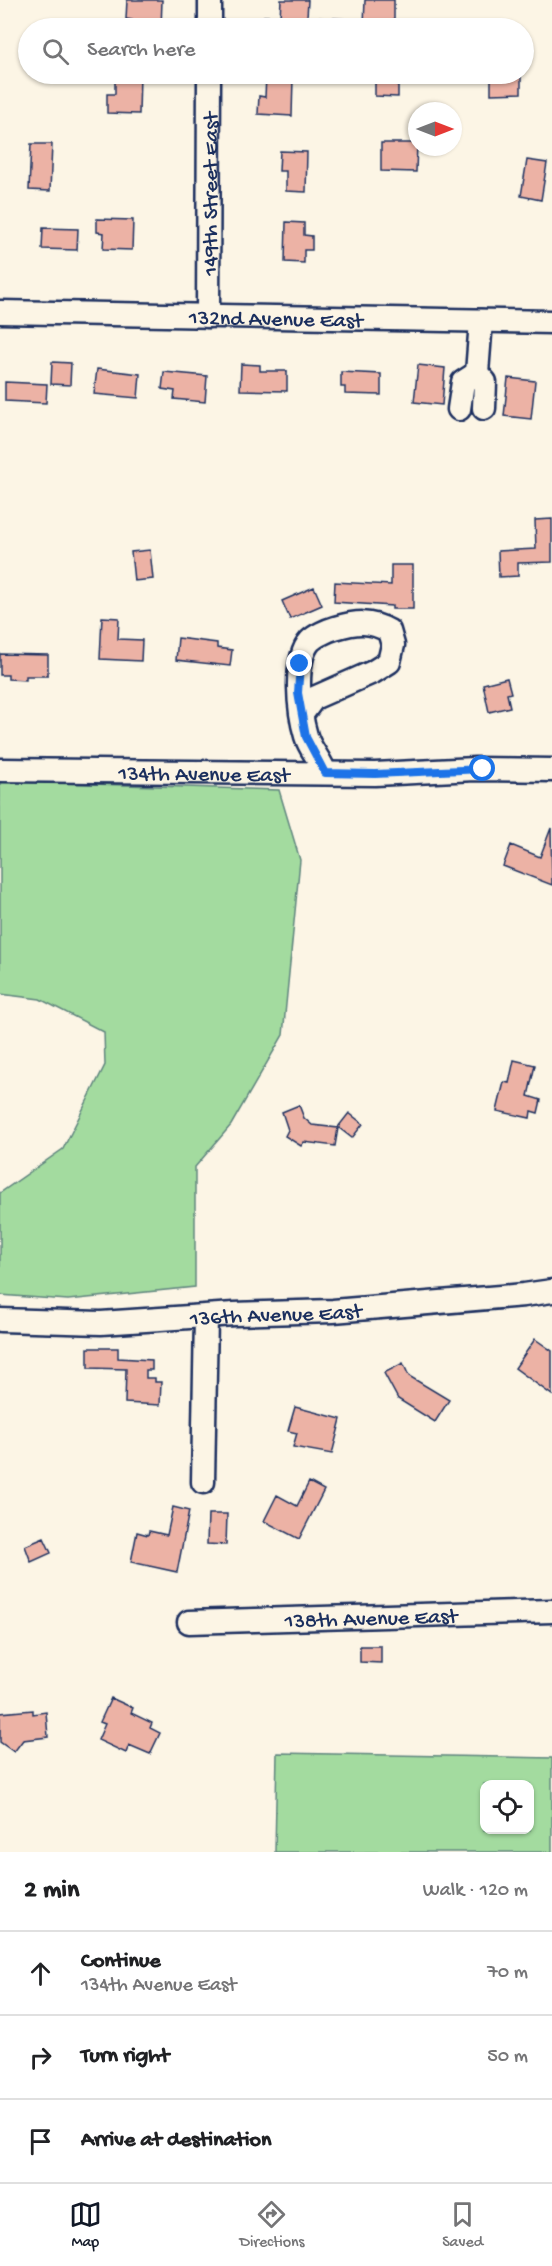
<!DOCTYPE html>
<html lang="en">
<head>
<meta charset="utf-8">
<style>
  :root { --surface:#fff; --page:#f6f6f6; --text:#202124; --muted:#757577; --line:#e0e0e0; --accent:#111827 }
  body { margin:0; font-family:"Gochi Hand",sans-serif; background:var(--page); color:var(--text) }
  .controls { position:absolute; right:18px; bottom:18px; display:grid; overflow:hidden; border-radius:12px; box-shadow:0 2px 4px #0004 }
  .controls button { width:54px; height:54px; display:grid; place-items:center; padding:0; border:0; border-bottom:2px solid var(--line); background:var(--surface); color:var(--text); font:30px sans-serif }
  .compass { position:absolute; left:408px; top:102px; width:54px; height:54px; border-radius:50%; background:var(--surface); box-shadow:0 2px 4px #0004; rotate:90deg }
  .stop { position:absolute; width:18px; height:18px; margin:-14px; border:4px solid #1a73e8; border-radius:50%; background:#fff }
  .stop.end { background:#1a73e8; border-color:#fff; box-shadow:0 2px 6px #0008 }
  .list { margin:0; padding:0; list-style:none }
  h2 { display:flex; justify-content:space-between; align-items:center; height:78px; margin:0; padding:0 24px; font-size:26px }
  h2 small { font-size:20px; font-weight:400; color:var(--muted) }
  .list li { display:grid; grid-template-columns:39px 1fr auto; gap:18px; align-items:center; box-sizing:border-box; height:84px; padding:0 24px; border-top:2px solid var(--line) }
  .list b { display:block; font-size:22px; white-space:nowrap }
  .list p { margin:0; font-size:20px; white-space:nowrap; color:var(--muted) }
  .list em { font-size:20px; font-style:normal; color:var(--muted) }
  .icon { flex:none; width:33px; height:33px; fill:none; stroke:currentColor; stroke-width:2; stroke-linecap:round; stroke-linejoin:round }
  .map { position:relative; flex:none; width:552px; height:1852px; overflow:hidden }
  .search { position:absolute; background:var(--surface); box-shadow:0 2px 4px #0004; left:18px; right:18px; top:18px; height:66px; display:flex; align-items:center; gap:15px; box-sizing:border-box; padding:0 21px; border-radius:33px; color:var(--muted); font-size:22px }
  .sheet { height:330px; background:var(--surface) }
  nav { display:flex; justify-content:space-around; align-items:center; box-sizing:border-box; height:84px; border-top:2px solid var(--line); background:var(--surface); font-size:16px; color:var(--muted) }
  nav a { display:grid; justify-items:center; gap:3px }
  nav .on { color:var(--accent) }
  .map>svg:first-child { display:block }
</style>
</head>
<body>
<div class="map">
<svg width="552" height="1852" viewBox="0 0 552 1852">
  <rect width="100%" height="100%" fill="#fcf5e5"/>
  <filter id="ink" filterUnits="userSpaceOnUse"><feTurbulence type="fractalNoise" baseFrequency=".0167" numOctaves="2"/><feDisplacementMap in="SourceGraphic" scale="12" xChannelSelector="R" yChannelSelector="G"/><feConvolveMatrix kernelMatrix="1 2 1 2 8 2 1 2 1" color-interpolation-filters="sRGB"/></filter>
  <g filter="url(#ink)">
    <path fill="#a3db9f" stroke="#5f857e" stroke-width="1.5" fill-rule="evenodd" d="M0,781L279,790L300,860L283,1035L231,1125L195,1167V1287L68,1300L0,1295V1193L63,1149L105,1065L104,1032L40,999L0,994Z
      M277,1753L552,1758V1852H275ZM484,1784H530V1830H484Z"/>
    <path fill="#ecb2a5" stroke="#1b2f5e" stroke-width="1.5" d="M127,0H162L161,28H132V20L126,19Z
      M281,0H308L307,17L350,19V28H263L264,16L280,17Z
      M365,0H394V26L364,25Z
      M115,74H140L139,114L107,113V94H115Z
      M375,74H398V97L375,96Z
      M491,74H521V93L491,94Z
      M266,76L293,77L292,116L258,114L259,96L265,97Z
      M381,143H417L416,172L381,171Z
      M31,144H52L50,191L29,190Z
      M280,151L307,152L306,192L286,191V171H279Z
      M527,160L547,163L541,200L521,196Z
      M97,219L133,220L132,250L103,249L104,233L97,232Z
      M286,222L304,223V235L312,236V250H304V263L285,262Z
      M43,228L78,229L77,250L42,249Z
      M52,362L71,363L70,385L51,384Z
      M241,364L260,365V371H287V391L240,390Z
      M418,365L445,368L442,405L414,402Z
      M97,369L140,374L138,398L94,394Z
      M164,372L207,376L205,402L174,399L175,391L162,389Z
      M341,372L381,374V395L345,394V387H341Z
      M508,378L535,381L531,419L504,416Z
      M5,382L47,384L46,403L5,401Z
      M552,519V562L518,563V576L499,577L498,551L536,549L535,520Z
      M150,550L153,579L134,581L131,552Z
      M391,565H413V609H392V606L334,602L335,582L391,585Z
      M314,587L322,605L290,619L282,601Z
      M102,617L119,618L118,639L142,640L141,661L100,659Z
      M178,638L217,643V648L232,650L230,666L176,660Z
      M0,654L48,655V676H26V680L8,679V675H0Z
      M507,678L511,693L507,694L510,707L489,712L483,684Z
      M551,828L552,885L503,866L511,845L540,857Z
      M514,1060L535,1065L528,1096L541,1100L538,1113L531,1111L530,1118L497,1111L504,1082L509,1083Z
      M299,1105L304,1118L312,1125L338,1128L335,1146L304,1142L301,1146L285,1136L288,1130L282,1112Z
      M349,1113L363,1124L352,1138L338,1127Z
      M535,1339L552,1351V1395L515,1368Z
      M88,1348H118V1358L152,1360V1370H146V1378H155V1382H161L160,1405L125,1403L126,1369L88,1368Z
      M403,1363L409,1376L449,1400L435,1422L398,1399L384,1373Z
      M295,1407L341,1419L332,1454L293,1447L297,1433L288,1431Z
      M309,1482L324,1490L299,1539L264,1521L277,1495L297,1506Z
      M173,1507L189,1511L177,1572L131,1562L137,1532L148,1535L149,1531L167,1535Z
      M208,1514H227L226,1545L207,1544Z
      M44,1538L51,1553L31,1562L25,1546Z
      M360,1646H381V1663L360,1662Z
      M111,1698L133,1708L131,1713L152,1723L150,1728L160,1733L150,1754L129,1745L126,1753L98,1740L105,1724L100,1722Z
      M33,1710V1714L46,1712L48,1737L23,1740L14,1752L0,1742V1713Z"/>
    <g fill="none" stroke-linecap="round" stroke-linejoin="round">
      <g stroke="#1b2f5e" stroke-width="27">
        <g id="minor">
          <path d="M210,28V0"/>
          <path id="s1" d="M0,312L552,322"/>
          <path id="s2" d="M208,316L209,74"/>
          <path d="M481,321L477,373L485,382L484,408"/>
          <path d="M459,409L463,382L477,373"/>
          <path d="M302,714L314,698L373,672L389,662L393,645L389,631C370,620 356,622 335,628C328,630 315,636 310,641C293,660 299,713 306,736C310,750 321,760 325,773"/>
          <path id="s3" d="M0,770L375,774L475,769L552,770"/>
          <path id="s4" d="M0,1320L101,1323L234,1314L333,1311L524,1295L552,1291"/>
          <path d="M203,1482L206,1317"/>
          <path id="s5" d="M189,1622L552,1611"/>
        </g>
      </g>
      <use href="#minor" stroke="#fcf5e5" stroke-width="22"/>
    </g>
  </g>
  <g fill="none" stroke-linecap="round" stroke-linejoin="round" filter="url(#ink)">
    <path stroke="#1a73e8" stroke-width="8" d="M300,664L298,693L306,737L325,773L375,774L483,769"/>
  </g>
  <g text-anchor="middle" stroke-width="4.5" stroke-linejoin="round" paint-order="stroke">
    <g font-size="22" fill="#1b2f5e" stroke="#fcf5e5">
      <text dy="8" stroke="none"><textPath href="#s2" startOffset="122">149th Street East</textPath></text>
      <text dy="8" stroke="none"><textPath href="#s1" startOffset="276">132nd Avenue East</textPath></text>
      <text dy="8" stroke="none"><textPath href="#s3" startOffset="204">134th Avenue East</textPath></text>
      <text dy="8" stroke="none"><textPath href="#s4" startOffset="276">136th Avenue East</textPath></text>
      <text dy="8" stroke="none"><textPath href="#s5" startOffset="182">138th Avenue East</textPath></text>
    </g>
  </g>
</svg>
<div class="controls">
<button><svg class="icon" aria-label="locate" viewBox="0 0 24 24"><circle cx="12" cy="12" r="6"/><path d="M12 2v4M12 18v4M2 12h4M18 12h4"/></svg></button>
</div>
<svg class="compass" viewBox="-18 -18 36 36"><path d="M0-13l5 13h-10z" fill="#e53935"/><path d="M0 13l5-13h-10z" fill="#757577"/></svg>
<div class="stop" style="left:483px;top:769px"></div>
<div class="stop end" style="left:300px;top:664px"></div>
<div class="search"><svg class="icon" aria-label="search" viewBox="0 0 24 24"><circle cx="10" cy="10" r="6"/><path d="M15 15l6 6"/></svg>Search here</div>
</div>
<section class="sheet">
<h2>2 min<small>Walk · 120 m</small></h2>
<ul class="list">
<li><svg class="icon" aria-label="ahead" viewBox="0 0 24 24"><path d="M12 20V5M6 11l6-6 6 6"/></svg><div><b>Continue</b><p>134th Avenue East</p></div><em>70 m</em></li>
<li><svg class="icon" aria-label="right" viewBox="0 0 24 24"><path d="M7 20v-9h11M14 6l5 5-5 5"/></svg><div><b>Turn right</b></div><em>50 m</em></li>
<li><svg class="icon" aria-label="arrive" viewBox="0 0 24 24"><path d="M6 21V4h12l-3 4 3 4H6"/></svg><div><b>Arrive at destination</b></div></li>
</ul>
</section>
<nav>
<a class="on"><svg class="icon" aria-label="map" viewBox="0 0 24 24"><path d="M3 6l6-2 6 2 6-2v14l-6 2-6-2-6 2zM9 4v14M15 6v14"/></svg>Map</a>
<a><svg class="icon" aria-label="directions" viewBox="0 0 24 24"><path d="M12 3l9 9-9 9-9-9zM9 14v-3h6M13 9l2 2-2 2"/></svg>Directions</a>
<a><svg class="icon" aria-label="saved" viewBox="0 0 24 24"><path d="M7 4h10v16l-5-4-5 4z"/></svg>Saved</a>
</nav>
</body>
</html>
